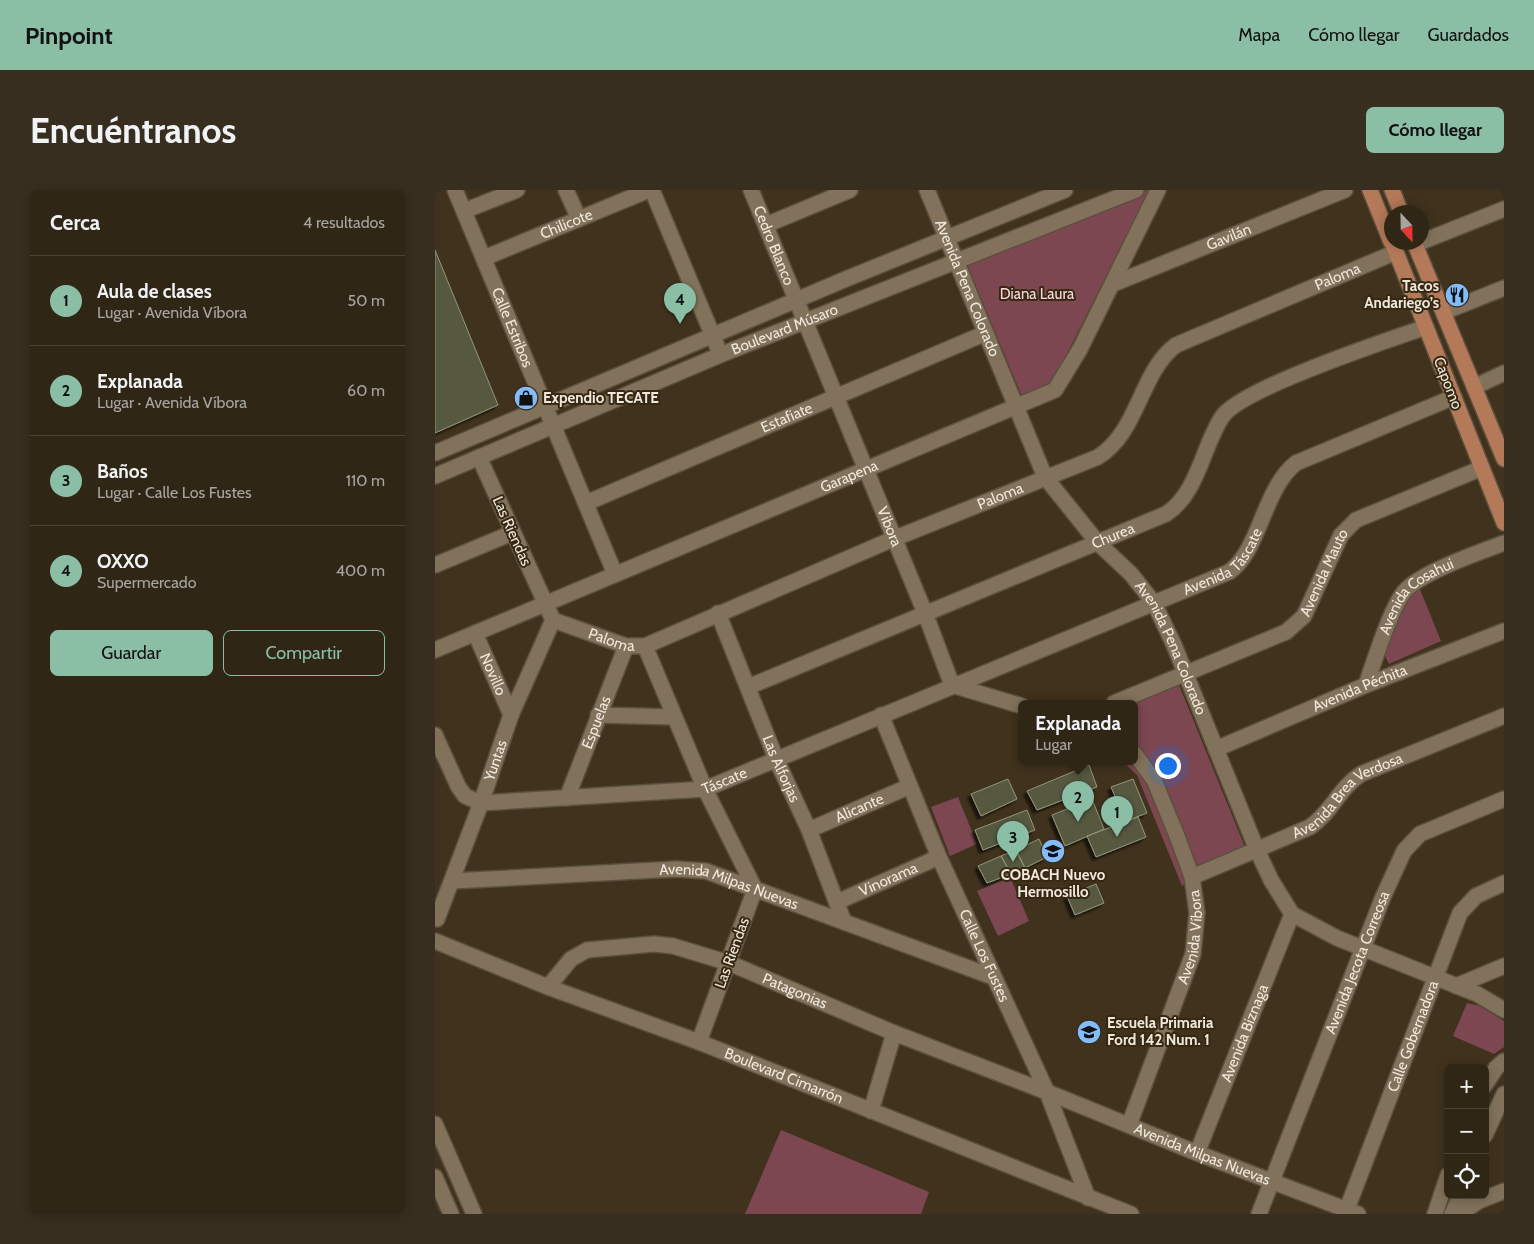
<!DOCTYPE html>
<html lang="es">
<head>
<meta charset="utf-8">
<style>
  :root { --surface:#302616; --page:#382e1f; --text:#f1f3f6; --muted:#a8a5a1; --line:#4b4335; --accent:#8abfa5 }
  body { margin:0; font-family:Cabin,sans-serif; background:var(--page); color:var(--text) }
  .controls { position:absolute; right:15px; bottom:15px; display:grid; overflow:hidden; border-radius:8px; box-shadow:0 2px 12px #0003 }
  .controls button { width:45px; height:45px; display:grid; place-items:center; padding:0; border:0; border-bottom:1px solid var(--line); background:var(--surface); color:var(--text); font:25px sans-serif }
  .compass { position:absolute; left:949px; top:15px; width:45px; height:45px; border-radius:50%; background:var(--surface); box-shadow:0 2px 12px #0003; rotate:158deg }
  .you { position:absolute; left:732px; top:575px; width:18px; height:18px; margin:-12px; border:4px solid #fff; border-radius:50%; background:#1a73e8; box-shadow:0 0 0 8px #1a73e833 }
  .badge { display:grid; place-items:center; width:32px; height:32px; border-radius:50%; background:var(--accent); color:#111; font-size:16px; font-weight:700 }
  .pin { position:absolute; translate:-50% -41px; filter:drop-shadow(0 1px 2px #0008) }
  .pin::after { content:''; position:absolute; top:26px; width:18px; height:15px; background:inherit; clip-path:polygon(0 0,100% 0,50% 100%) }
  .popup { position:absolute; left:583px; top:510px; width:120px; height:65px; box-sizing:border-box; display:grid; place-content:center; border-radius:8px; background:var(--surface); filter:drop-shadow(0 1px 4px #0005); font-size:16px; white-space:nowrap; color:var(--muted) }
  .popup b { font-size:19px; color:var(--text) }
  .popup::after { content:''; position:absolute; left:50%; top:100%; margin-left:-10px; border:10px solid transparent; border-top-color:var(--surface) }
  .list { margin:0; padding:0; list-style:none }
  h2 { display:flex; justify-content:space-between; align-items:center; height:65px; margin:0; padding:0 20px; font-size:21px }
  h2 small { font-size:16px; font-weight:400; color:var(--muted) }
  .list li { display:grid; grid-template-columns:32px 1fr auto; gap:15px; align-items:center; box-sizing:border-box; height:90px; padding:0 20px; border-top:1px solid var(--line) }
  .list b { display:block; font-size:19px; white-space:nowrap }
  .list p { margin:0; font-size:16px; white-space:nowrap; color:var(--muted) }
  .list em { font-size:16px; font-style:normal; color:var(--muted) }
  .actions { display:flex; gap:10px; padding:15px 20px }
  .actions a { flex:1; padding:11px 0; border:1px solid var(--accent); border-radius:8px; text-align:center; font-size:18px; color:var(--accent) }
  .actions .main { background:var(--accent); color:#111 }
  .icon { flex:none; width:28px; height:28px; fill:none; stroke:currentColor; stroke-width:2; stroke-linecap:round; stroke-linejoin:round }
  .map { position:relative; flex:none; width:1069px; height:1024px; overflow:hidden; border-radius:8px }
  header { display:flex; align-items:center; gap:30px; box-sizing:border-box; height:70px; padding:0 25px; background:var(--accent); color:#111 }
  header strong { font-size:24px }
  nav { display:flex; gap:28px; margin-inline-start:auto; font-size:18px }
  .intro { display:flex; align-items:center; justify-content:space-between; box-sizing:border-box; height:120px; padding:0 30px }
  h1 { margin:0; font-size:35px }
  .button { padding:12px 22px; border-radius:8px; background:var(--accent); color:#111; font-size:18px; font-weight:700 }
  main { display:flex; gap:30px; padding:0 30px }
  aside { flex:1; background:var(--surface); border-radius:8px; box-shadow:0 2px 12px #0003 }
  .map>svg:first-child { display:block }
</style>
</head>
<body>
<header>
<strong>Pinpoint</strong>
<nav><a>Mapa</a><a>Cómo llegar</a><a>Guardados</a></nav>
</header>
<div class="intro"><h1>Encuéntranos</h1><a class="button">Cómo llegar</a></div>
<main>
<aside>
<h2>Cerca<small>4 resultados</small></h2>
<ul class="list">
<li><span class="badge">1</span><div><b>Aula de clases</b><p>Lugar · Avenida Víbora</p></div><em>50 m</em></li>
<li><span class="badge">2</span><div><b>Explanada</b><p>Lugar · Avenida Víbora</p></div><em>60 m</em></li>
<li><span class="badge">3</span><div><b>Baños</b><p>Lugar · Calle Los Fustes</p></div><em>110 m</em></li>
<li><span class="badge">4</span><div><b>OXXO</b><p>Supermercado</p></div><em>400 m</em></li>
</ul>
<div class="actions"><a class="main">Guardar</a><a>Compartir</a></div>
</aside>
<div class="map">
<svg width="1069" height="1024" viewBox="0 0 1069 1024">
  <defs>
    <filter id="shadow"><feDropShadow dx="-3.5" dy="3.5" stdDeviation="1" flood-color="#0009"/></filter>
  </defs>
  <rect width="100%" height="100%" fill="#40321d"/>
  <path fill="#7d4752" d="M712,0H715L613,201L589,211L532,75Z
    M984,397L1006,451L954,474L947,460L961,423Z
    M742,490L814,667L747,696L702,585L687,571H699V513H679Z
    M523,607L542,654L515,666L496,617Z
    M575,687L594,731L563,746L542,701Z
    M1032,813L1045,816L1069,831V857L1059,864L1018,846Z
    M346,940L494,1002L486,1024H310Z"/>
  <path fill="#575940" stroke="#93967a" filter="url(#shadow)" d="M0,60L63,215L0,243Z
    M1026,97L1031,107L1017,113L1013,103Z
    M654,575L662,597L602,620L592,601Z
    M573,589L582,609L546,626L536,604Z
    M698,589L712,623L691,631L676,597Z
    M657,609L669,639L630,656L617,625Z
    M592,620L600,640L548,660L540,640Z
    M703,627L711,647L661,667L652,646Z
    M604,649L612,667L590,678L581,660Z
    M581,660L590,678L576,684L566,666Z
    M566,666L576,684L552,693L543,676Z
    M661,694L669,713L640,725L632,706Z"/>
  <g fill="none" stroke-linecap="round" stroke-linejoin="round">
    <g stroke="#5b503d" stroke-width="18">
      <g id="minor">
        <path id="s1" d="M20,0L180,384"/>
        <path d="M131,0L144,29"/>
        <path d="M217,0L282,156"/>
        <path id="s2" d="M316,0L490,423L517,495L587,516"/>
        <path id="s3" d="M492,0L610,287L663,353L696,384L719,413L739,455L822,660L836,690L857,724L902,748L1042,804L1069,820"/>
        <path d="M29,21L82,0"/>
        <path d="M331,35L415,0"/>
        <path d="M986,52L1069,19"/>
        <path id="s4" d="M49,68L214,0"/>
        <path id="s5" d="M678,94L910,0"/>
        <path d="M1009,122L1069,98"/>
        <path d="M1039,197L1069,183"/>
        <path d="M0,263L411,89L630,0"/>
        <path id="s6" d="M0,286L285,165L701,0"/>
        <path id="s7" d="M151,313L551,143"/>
        <path d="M0,375L77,343"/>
        <path id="s8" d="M283,423L342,571L374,640L409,732"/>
        <path id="s9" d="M118,430L191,456H210L458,349L663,267C704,241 705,182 741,155L961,62"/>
        <path id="s10" d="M40,443L76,525"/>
        <path d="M210,456L270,599L320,699L264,852"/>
        <path id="s11" d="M0,460L620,200L645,159L723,0"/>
        <path id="s12" d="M931,495C939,472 955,420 969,402C984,383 1045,362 1069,353"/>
        <path id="s13" d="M313,497L731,324C763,303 767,258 787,227C805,199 953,150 991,137"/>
        <path id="s14" d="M679,513L851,442L869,426L906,345L921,330L1047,278"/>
        <path d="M163,525L238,527"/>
        <path id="s15" d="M446,525L504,667L612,902L653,1008"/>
        <path id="s16" d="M0,545L23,596L30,606L46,613L270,599L794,382C825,361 828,299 861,273L1019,207"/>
        <path id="s17" d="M781,559L931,495L1069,441"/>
        <path id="s18" d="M132,608L191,456"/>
        <path id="s19" d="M374,640L475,596"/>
        <path id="s20" d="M757,687L875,637C898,621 903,599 926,584L1069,526"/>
        <path id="s21" d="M17,691L241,679L271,681L558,787"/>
        <path id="s22" d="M402,712L504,667"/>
        <path id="s23" d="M2,729L46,613L76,525L118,430L44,267"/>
        <path id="s24" d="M0,751L113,797L264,852L696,1024"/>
        <path d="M1021,796L1069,776"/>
        <path id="s25" d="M113,797L136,769L152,760L219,754L238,756L294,773L459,843L612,902L762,963L923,1024"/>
        <path d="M1050,895L1061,878L1069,871"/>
        <path d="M436,921L459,843"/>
        <path d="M0,934L39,1024"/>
        <path id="s26" d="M694,935L758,764L762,723L757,687L742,646L719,590L699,563"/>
        <path d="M1050,945L1069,904"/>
        <path id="s27" d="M762,963L857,724"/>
        <path d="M0,987L16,1024"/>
        <path id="s28" d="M912,1019L1025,723L1041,706L1069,693"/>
        <path id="s29" d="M824,1024L948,707L969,661L985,644L1069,609"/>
        <path d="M1000,1024L1013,985"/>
        <path d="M1017,1024L1026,1005"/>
        <path d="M1024,1024L1044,1011L1069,1001"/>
      </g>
    </g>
    <g stroke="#5b503d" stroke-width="18">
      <path id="major" d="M935,0L956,52
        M957,0L966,22
        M957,52L1069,333
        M979,52L1069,269"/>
    </g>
    <use href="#minor" stroke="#82725b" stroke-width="15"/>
    <use href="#major" stroke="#b47959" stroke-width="15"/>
  </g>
  <defs>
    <g id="restaurant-disc" transform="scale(1.25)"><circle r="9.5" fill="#83bcfb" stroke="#362813"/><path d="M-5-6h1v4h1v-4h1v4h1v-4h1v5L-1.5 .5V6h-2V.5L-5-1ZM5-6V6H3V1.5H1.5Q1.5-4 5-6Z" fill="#111"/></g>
    <g id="shop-disc" transform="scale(1.25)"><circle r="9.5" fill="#83bcfb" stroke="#362813"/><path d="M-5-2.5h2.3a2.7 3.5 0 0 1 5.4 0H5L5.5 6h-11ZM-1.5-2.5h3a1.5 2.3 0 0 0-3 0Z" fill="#111"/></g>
    <g id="school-disc" transform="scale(1.25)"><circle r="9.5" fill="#83bcfb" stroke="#362813"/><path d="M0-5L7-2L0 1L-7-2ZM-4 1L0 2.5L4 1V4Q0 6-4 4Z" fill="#111"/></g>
  </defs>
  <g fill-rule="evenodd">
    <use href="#restaurant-disc" x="1022" y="105"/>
    <use href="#shop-disc" x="91" y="208"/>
    <use href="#school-disc" x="618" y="661"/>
    <use href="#school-disc" x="654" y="842"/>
  </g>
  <g text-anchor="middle" stroke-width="4" stroke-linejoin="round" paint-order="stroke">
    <g font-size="15" fill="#f0e8db" stroke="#362813">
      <text dy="5" stroke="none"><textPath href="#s4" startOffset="89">Chilicote</textPath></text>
      <text dy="5" stroke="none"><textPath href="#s5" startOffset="125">Gavilán</textPath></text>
      <text dy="5" stroke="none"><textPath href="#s2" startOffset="60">Cedro Blanco</textPath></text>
      <text dy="5" stroke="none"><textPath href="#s9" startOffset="901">Paloma</textPath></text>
      <text dy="5" stroke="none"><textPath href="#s3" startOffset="106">Avenida Pena Colorado</textPath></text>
      <text dy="5" stroke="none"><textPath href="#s1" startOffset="149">Calle Estribos</textPath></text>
      <text dy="5" stroke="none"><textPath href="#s6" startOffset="379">Boulevard Músaro</textPath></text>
      <text transform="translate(1013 193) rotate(69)" y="5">Capomo</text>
      <text dy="5" stroke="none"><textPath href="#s7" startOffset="218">Estafiate</textPath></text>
      <text dy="5" stroke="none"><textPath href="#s11" startOffset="449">Garapena</textPath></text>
      <text dy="5" stroke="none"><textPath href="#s9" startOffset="482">Paloma</textPath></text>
      <text dy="5" stroke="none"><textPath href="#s2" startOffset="364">Vibora</textPath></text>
      <text transform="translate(77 341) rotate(66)" y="5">Las Riendas</text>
      <text dy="5" stroke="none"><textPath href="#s13" startOffset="395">Churea</textPath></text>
      <text dy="5" stroke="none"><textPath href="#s16" startOffset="879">Avenida Táscate</textPath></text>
      <text dy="5" stroke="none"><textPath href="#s14" startOffset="258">Avenida Mauto</textPath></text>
      <text dy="5" stroke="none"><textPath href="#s12" startOffset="106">Avenida Cosahui</textPath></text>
      <text dy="5" stroke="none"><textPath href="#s9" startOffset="62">Paloma</textPath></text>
      <text dy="5" stroke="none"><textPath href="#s3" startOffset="525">Avenida Pena Colorado</textPath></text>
      <text dy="5" stroke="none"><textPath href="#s10" startOffset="45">Novillo</textPath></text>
      <text dy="5" stroke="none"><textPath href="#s17" startOffset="156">Avenida Péchita</textPath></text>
      <text dy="5" stroke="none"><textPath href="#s18" startOffset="81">Espuelas</textPath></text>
      <text dy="5" stroke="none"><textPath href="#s23" startOffset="169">Yuntas</textPath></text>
      <text dy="5" stroke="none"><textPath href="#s8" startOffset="168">Las Alforjas</textPath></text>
      <text dy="5" stroke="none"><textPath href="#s16" startOffset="331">Táscate</textPath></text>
      <text dy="5" stroke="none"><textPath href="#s20" startOffset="178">Avenida Brea Verdosa</textPath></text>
      <text dy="5" stroke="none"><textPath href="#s19" startOffset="55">Alicante</textPath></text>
      <text dy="5" stroke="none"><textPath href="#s22" startOffset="56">Vinorama</textPath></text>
      <text dy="5" stroke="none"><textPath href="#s21" startOffset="280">Avenida Milpas Nuevas</textPath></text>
      <text dy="5" stroke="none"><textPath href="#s26" startOffset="199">Avenida Víbora</textPath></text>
      <text transform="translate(297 763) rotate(-70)" y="5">Las Riendas</text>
      <text dy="5" stroke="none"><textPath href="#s15" startOffset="262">Calle Los Fustes</textPath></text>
      <text dy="5" stroke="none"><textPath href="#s29" startOffset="270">Avenida Jecota Correosa</textPath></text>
      <text dy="5" stroke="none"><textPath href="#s25" startOffset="271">Patagonias</textPath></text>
      <text dy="5" stroke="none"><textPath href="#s27" startOffset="129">Avenida Biznaga</textPath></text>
      <text dy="5" stroke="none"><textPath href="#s28" startOffset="185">Calle Gobernadora</textPath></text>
      <text dy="5" stroke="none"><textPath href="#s24" startOffset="374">Boulevard Cimarrón</textPath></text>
      <text dy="5" stroke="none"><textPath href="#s25" startOffset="710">Avenida Milpas Nuevas</textPath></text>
    </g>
    <g font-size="15" font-weight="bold" fill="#f0e8db" stroke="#362813" text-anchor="start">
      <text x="1004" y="101" text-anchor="end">Tacos<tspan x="1004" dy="17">Andariego’s</tspan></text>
      <text x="108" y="213">Expendio TECATE</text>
      <text x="618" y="690" text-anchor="middle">COBACH Nuevo<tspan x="618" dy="17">Hermosillo</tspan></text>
      <text x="672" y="838">Escuela Primaria<tspan x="672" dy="17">Ford 142 Num. 1</tspan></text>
    </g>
    <g font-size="15" fill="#fed8de" stroke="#362813">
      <text x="602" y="109">Diana Laura</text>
    </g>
  </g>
</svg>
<div class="controls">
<button>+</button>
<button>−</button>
<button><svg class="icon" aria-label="locate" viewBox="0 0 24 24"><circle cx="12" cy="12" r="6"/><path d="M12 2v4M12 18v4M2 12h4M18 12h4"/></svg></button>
</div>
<svg class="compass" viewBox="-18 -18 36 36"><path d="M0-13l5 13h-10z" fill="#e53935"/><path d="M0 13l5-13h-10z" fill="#a8a5a1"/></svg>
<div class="you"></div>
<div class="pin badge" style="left:682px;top:647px">1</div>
<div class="pin badge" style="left:643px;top:632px">2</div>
<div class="popup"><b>Explanada</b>Lugar</div>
<div class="pin badge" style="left:578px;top:672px">3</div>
<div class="pin badge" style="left:245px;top:134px">4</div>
</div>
</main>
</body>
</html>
